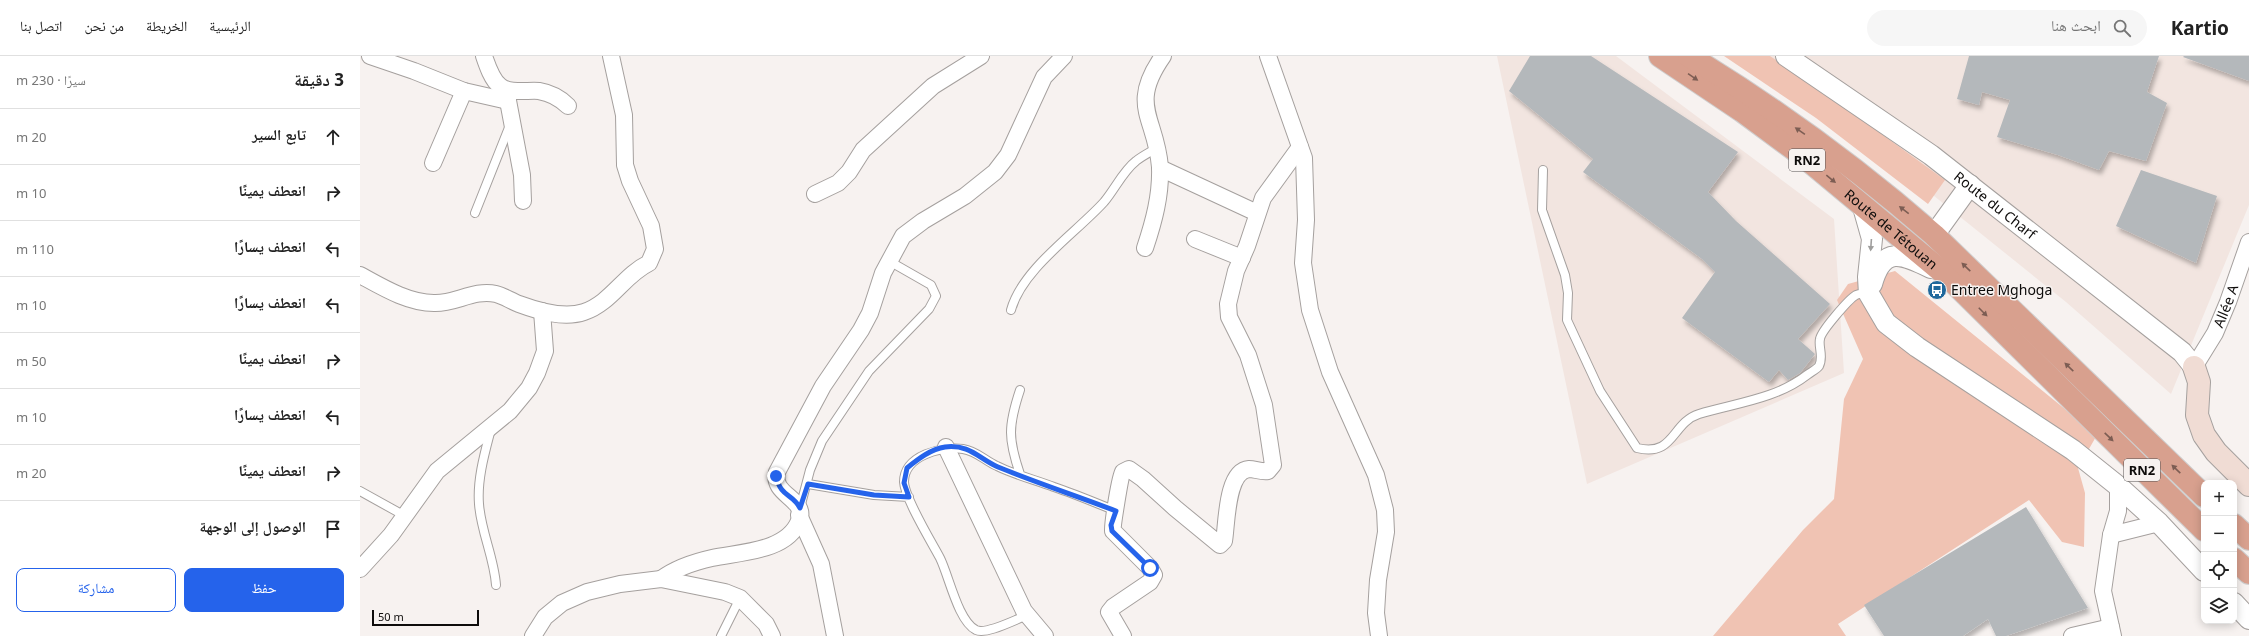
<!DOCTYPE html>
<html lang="ar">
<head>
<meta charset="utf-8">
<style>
  :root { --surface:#fff; --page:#f6f6f6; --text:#222; --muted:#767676; --line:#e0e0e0; --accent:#2563eb }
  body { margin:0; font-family:"Noto Sans","Noto Naskh Arabic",sans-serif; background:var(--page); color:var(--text); direction:rtl }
  .controls { position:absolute; right:12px; bottom:12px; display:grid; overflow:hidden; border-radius:8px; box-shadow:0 2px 10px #0003 }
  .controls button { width:36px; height:36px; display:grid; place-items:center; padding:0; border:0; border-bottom:1px solid var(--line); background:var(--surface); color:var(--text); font:20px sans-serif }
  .scale { position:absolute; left:12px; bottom:10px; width:107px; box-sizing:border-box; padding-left:4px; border:2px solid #0e0c0b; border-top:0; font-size:11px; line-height:14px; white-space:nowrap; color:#0e0c0b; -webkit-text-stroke:3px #f7f2f0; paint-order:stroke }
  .stop { position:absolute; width:12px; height:12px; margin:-9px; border:3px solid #2563eb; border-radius:50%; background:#fff }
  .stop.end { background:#2563eb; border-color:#fff; box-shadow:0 1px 4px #0008 }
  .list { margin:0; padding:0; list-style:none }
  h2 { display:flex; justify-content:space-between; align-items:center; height:52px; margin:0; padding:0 16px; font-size:17px }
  h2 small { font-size:13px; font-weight:400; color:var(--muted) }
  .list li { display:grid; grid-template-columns:26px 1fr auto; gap:12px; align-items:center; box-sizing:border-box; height:56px; padding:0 16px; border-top:1px solid var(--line) }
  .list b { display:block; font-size:15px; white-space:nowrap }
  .list em { font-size:13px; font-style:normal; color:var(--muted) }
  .actions { display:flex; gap:8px; padding:12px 16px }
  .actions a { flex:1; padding:9px 0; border:1px solid var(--accent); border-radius:8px; text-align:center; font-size:14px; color:var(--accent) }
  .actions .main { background:var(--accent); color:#fff }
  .icon { flex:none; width:22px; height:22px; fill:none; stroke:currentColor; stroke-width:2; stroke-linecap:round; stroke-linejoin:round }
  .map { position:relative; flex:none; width:1889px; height:580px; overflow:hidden; direction:ltr }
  header { display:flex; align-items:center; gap:24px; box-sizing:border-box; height:56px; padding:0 20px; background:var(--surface); border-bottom:1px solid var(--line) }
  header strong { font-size:19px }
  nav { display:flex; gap:22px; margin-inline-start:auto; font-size:14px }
  .search { width:280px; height:36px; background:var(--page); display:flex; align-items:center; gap:10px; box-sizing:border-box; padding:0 14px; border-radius:22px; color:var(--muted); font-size:15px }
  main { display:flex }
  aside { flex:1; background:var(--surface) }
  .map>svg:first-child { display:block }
</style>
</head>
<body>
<header>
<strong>Kartio</strong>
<div class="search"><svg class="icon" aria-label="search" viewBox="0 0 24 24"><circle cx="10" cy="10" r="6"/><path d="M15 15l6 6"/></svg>ابحث هنا</div>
<nav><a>الرئيسية</a><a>الخريطة</a><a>من نحن</a><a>اتصل بنا</a></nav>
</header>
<main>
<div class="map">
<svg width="1889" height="580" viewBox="0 0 1889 580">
  <defs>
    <filter id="shadow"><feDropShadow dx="2.5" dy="4.5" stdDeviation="2" flood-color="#0004"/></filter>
  </defs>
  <rect width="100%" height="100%" fill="#f7f2f0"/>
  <path fill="#f2e5e0" d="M1137,0H1256L1474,163L1484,317L1227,428Z
    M1400,0H1889V149L1811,338L1706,246Z"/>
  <path fill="#f0c3b3" d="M1364,0H1410L1465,37L1585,124L1568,148L1456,62Z
    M1535,215L1737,379L1718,412L1725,437L1724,491L1702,486L1669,444L1478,568L1486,580H1353L1443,474L1474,443L1484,343L1503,303L1477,244L1488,228Z"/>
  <path fill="#b4b8bb" filter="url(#shadow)" d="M1170,0H1231L1378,96L1348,136L1376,165L1470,248L1438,283L1455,298L1440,317L1428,324L1419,314L1409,326L1322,262L1355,216L1342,203L1223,116L1233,103L1149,35Z
    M1609,0H1799L1787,36L1807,47L1786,105L1749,95L1739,114L1698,99L1637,81L1650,44L1622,36L1619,49L1597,43Z
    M1824,0H1889V25L1823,1Z
    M1781,114L1857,140L1836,207L1756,170Z
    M1666,451L1728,552L1646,580H1636L1628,563L1603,580H1524L1504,549Z"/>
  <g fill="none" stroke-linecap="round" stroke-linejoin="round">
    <g stroke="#a5a09e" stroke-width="10">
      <path id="service" d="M1183,114L1182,154L1205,219L1208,237L1207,264L1240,335L1277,392C1315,401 1311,367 1339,358C1376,347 1416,343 1447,319C1451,316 1457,313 1459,310C1464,301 1458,291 1460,283C1461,275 1489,243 1496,239C1500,237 1504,238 1508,238
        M115,157L150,69
        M651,254C662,213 717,176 744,146C755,133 763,115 776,105C782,100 790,96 797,92
        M131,373C125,396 117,423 119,448C121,476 134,501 136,529
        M660,418C648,383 648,370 660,334
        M448,428L514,439L549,441
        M0,435L45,460
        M440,452L450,414L462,385L509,315L569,253L576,240L571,229L529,205
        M668,559C656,563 627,579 616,574C598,565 589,520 580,502C571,485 545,443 544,426C544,399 582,390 603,393C617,395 625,405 637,410C655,419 676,424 694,431C715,438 736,447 756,455
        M361,580L380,542"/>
    </g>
    <g stroke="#a5a09e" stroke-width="18">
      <g id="minor">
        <path d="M10,0L54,15L104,35L148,45"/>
        <path d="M124,0C127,9 132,24 140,30C149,38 167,34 179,35C191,37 200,42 208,50"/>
        <path d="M908,0L944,102L946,164L943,207L950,254L970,316L1016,419L1025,454L1026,476L1018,524L1016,557L1019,580"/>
        <path d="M146,34L162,119L163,145"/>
        <path d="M73,107L104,35"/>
        <path d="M800,112L897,157"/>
        <path d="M455,138L478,127L489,116L503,94L573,30L621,0"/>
        <path d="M835,183L882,202"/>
        <path d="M785,192C794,165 801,139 800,111C796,61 768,50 803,0"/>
        <path d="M0,219C22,231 48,247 74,247C95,248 114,233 136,238C144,240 151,245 159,248C178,255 204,263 224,256C251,247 264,219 289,207L295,193L291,170L270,125L265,109L264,59L251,0"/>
        <path id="s1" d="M1834,311L1855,277L1868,246L1889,186"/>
        <path d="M586,391L664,555L685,580"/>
        <path d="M1758,430V455L1751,479L1799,467"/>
        <path d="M439,459L461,508L475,580"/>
        <path d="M1751,479L1743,535L1753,580"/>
        <path d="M0,513L31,479L77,415L150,355L169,332L177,317L185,295L182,255"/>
        <path d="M301,523C316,512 334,506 352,502C379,496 427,496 439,465C448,442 411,440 417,416L463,330L501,274L510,257L523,217L543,180L563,165L605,140L635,116L648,99L684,21L704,0"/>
        <path d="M173,580L185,561L202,547L227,536L260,528L301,523L365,536L380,542L406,568L412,580"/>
        <path d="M763,580L749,556L753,551L790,526L794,519L790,512L753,475C752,471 760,420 763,416L769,413L783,423L815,452L860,489L864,485C867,468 866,415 889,413C895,413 901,416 908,415L913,409L904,349L888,299L869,261L868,248L876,215L887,190L903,142L940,91"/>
        <path d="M1712,580L1751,571"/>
      </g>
    </g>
    <g stroke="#a5a09e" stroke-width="22">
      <g id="tertiary">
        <path id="s2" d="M1426,0L1571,99L1822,296L1834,311"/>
        <path d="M1503,151L1512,183L1508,221L1509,238L1526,267L1557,291L1713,394L1758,430L1799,467L1844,515"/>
        <path d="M1574,179L1610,129"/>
        <path d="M1512,228C1523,189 1542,198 1571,212"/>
        <path d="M1874,547L1889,563"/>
      </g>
    </g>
    <g stroke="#a5a09e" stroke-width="24">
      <path id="secondary" d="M1834,311L1839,326L1837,359L1844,379L1856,396L1889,429"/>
    </g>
    <g stroke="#cfcece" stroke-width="24">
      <g id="trunk">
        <path id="s3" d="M1300,0L1382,55L1443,100L1586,219L1844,474"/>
        <path d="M1329,0C1415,52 1498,113 1574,179L1844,440"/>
        <path d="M1874,469L1889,483"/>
        <path d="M1874,503L1889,517"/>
      </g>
    </g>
    <use href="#service" stroke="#fff" stroke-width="8"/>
    <use href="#minor" stroke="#fff" stroke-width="16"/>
    <use href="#tertiary" stroke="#fff" stroke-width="20"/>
    <use href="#secondary" stroke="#f0dcd4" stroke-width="22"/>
    <use href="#trunk" stroke="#d8a08e" stroke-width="22"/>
  </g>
  <defs><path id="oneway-solid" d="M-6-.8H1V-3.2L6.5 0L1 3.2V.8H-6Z"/></defs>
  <g fill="#7d5d53">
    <use href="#oneway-solid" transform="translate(1333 21) rotate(34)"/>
    <use href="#oneway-solid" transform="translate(1440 75) rotate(-145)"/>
    <use href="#oneway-solid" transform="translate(1471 123) rotate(39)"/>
    <use href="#oneway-solid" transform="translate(1544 154) rotate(-142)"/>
    <use href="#oneway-solid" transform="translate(1606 211) rotate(-136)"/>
    <use href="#oneway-solid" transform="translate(1623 256) rotate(45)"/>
    <use href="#oneway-solid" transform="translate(1709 311) rotate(-136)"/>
    <use href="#oneway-solid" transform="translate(1749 381) rotate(44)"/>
    <use href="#oneway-solid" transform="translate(1816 413) rotate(-136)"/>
  </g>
  <use fill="#9f9e9d" href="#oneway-solid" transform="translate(1511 189) rotate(94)"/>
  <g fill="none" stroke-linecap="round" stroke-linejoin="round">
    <path stroke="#2563eb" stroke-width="5" d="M416,420C421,442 432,437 440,452L448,428L514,439L549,441L544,427L547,412C558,403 571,393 585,391C610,388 619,403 638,411C677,427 717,440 756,455L751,469L752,475L790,512"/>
  </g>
  <defs>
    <g id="bus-disc" transform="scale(1)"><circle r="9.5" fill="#1f689c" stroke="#f7f2f0"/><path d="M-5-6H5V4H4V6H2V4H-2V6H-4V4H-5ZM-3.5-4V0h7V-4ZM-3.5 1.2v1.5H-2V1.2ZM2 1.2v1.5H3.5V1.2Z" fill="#fff"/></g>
  </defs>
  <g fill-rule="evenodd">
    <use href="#bus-disc" x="1577" y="234"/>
  </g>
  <g text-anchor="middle" stroke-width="3" stroke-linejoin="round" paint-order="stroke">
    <g fill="#f7f2f0" stroke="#545150" stroke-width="1">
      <rect x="1429" y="93" width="36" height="22" rx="3"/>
      <rect x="1764" y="403" width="36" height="22" rx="3"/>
    </g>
    <g font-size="13" font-weight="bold" fill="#0e0c0b">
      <text x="1447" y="109">RN2</text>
      <text x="1782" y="419">RN2</text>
    </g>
    <g font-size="14" fill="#0e0c0b" stroke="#f7f2f0">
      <text dy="5" stroke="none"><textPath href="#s2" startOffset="257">Route du Charf</textPath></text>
      <text dy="5" stroke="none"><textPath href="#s3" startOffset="289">Route de Tétouan</textPath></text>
      <text dy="5" stroke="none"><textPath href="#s1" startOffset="69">Allée A</textPath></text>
    </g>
    <g font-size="14" fill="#0e0c0b" stroke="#f7f2f0" text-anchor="start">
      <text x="1591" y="239">Entree Mghoga</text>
    </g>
  </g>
</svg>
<div class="controls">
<button>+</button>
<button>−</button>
<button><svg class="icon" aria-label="locate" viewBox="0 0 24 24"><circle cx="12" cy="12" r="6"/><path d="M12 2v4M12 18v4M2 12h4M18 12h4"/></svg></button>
<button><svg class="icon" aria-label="layers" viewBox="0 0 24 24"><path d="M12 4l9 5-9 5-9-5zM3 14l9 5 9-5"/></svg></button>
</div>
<div class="scale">50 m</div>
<div class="stop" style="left:790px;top:512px"></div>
<div class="stop end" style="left:416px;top:420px"></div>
</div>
<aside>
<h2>3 دقيقة<small>سيرًا · 230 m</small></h2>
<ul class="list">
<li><svg class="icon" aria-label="ahead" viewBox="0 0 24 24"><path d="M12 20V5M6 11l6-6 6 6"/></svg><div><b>تابع السير</b></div><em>20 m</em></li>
<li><svg class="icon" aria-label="right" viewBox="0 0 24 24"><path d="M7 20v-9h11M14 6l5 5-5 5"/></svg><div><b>انعطف يمينًا</b></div><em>10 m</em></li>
<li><svg class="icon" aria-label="left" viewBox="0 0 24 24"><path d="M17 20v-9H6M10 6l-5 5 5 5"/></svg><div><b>انعطف يسارًا</b></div><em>110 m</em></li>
<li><svg class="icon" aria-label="left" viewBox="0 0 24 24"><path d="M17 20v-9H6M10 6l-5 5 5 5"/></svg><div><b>انعطف يسارًا</b></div><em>10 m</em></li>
<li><svg class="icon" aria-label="right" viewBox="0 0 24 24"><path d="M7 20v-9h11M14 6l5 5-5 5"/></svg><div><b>انعطف يمينًا</b></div><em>50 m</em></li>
<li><svg class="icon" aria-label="left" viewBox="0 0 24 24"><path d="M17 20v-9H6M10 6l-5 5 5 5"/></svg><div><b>انعطف يسارًا</b></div><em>10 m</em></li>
<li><svg class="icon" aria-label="right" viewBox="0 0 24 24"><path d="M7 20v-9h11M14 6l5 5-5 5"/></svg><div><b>انعطف يمينًا</b></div><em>20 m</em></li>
<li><svg class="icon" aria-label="arrive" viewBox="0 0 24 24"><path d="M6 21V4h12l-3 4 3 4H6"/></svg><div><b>الوصول إلى الوجهة</b></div></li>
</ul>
<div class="actions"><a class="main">حفظ</a><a>مشاركة</a></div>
</aside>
</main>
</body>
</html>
